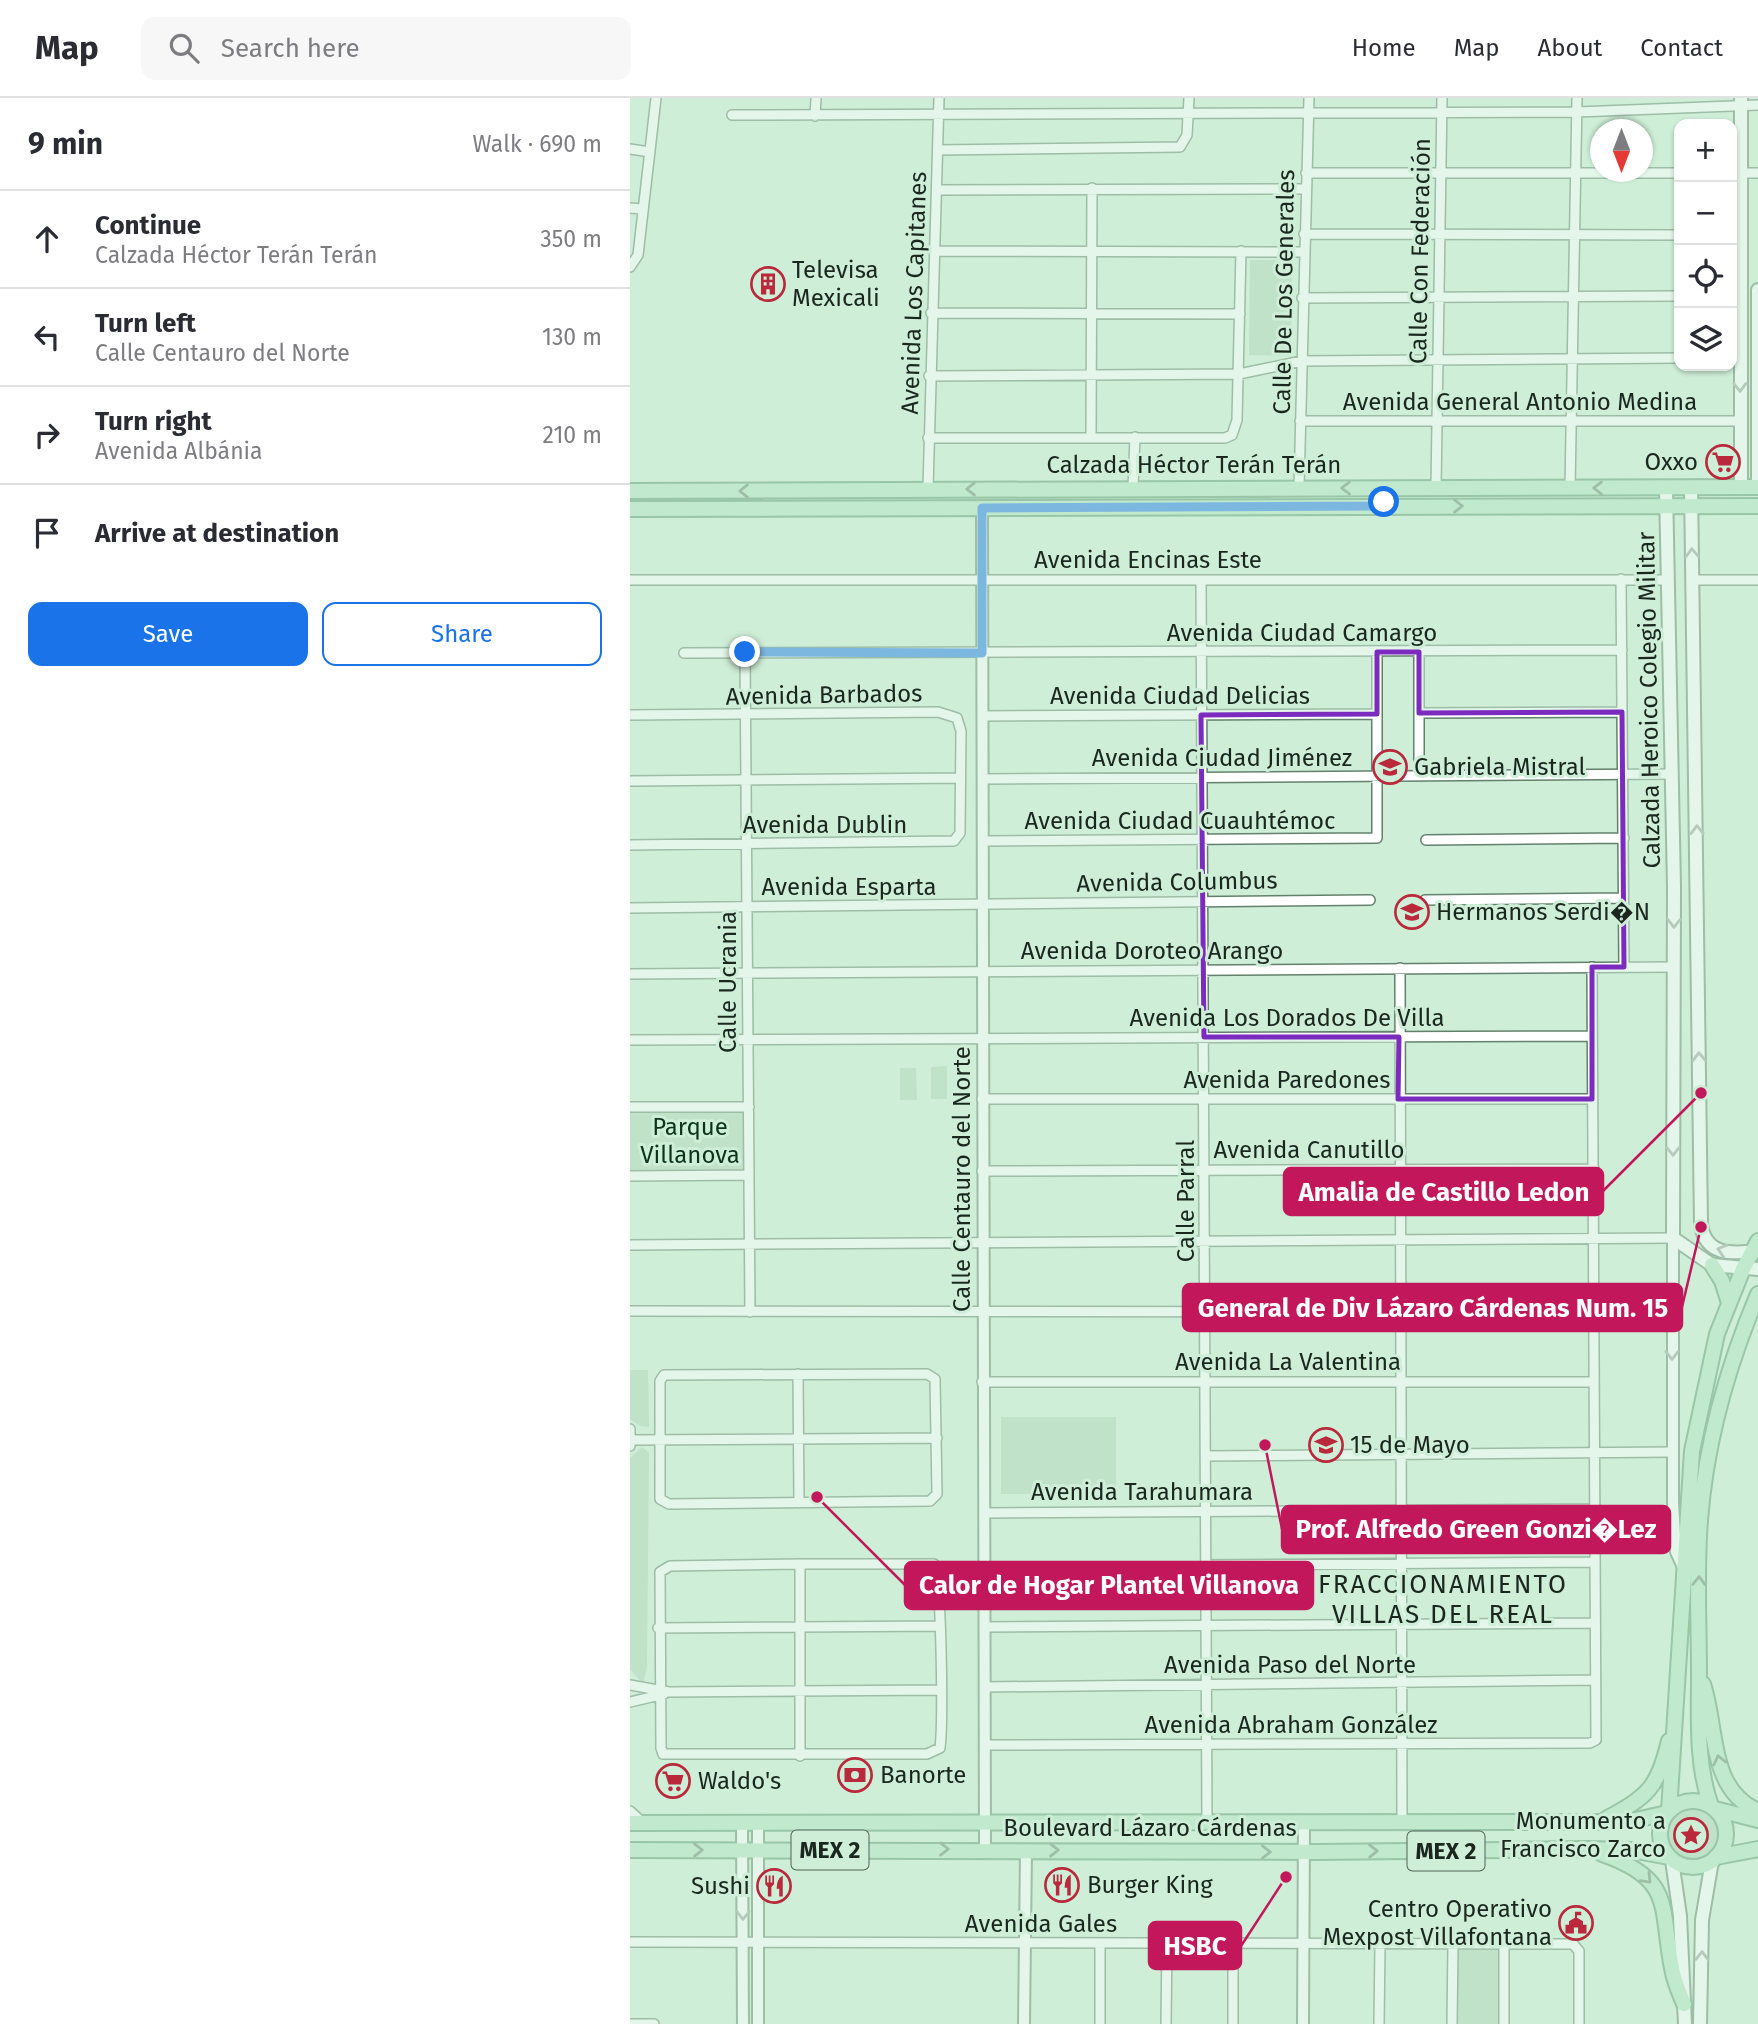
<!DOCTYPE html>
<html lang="en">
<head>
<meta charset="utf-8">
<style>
  :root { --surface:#fff; --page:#f7f7f7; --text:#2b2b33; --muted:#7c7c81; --line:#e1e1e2; --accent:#1a73e8 }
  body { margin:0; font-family:"Fira Sans",sans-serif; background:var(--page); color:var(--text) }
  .controls { position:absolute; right:21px; top:21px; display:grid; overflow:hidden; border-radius:14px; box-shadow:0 2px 5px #0004 }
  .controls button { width:63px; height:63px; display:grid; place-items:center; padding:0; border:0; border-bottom:2px solid var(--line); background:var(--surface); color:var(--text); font:35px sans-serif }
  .compass { position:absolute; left:960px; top:21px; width:63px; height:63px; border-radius:50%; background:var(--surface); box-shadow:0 2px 5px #0004; rotate:180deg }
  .stop { position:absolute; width:21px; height:21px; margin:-16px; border:5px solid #1a73e8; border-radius:50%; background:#fff }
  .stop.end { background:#1a73e8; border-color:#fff; box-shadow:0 2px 7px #0008 }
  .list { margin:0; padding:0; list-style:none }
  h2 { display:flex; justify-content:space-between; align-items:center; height:91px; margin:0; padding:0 28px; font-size:30px }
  h2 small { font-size:23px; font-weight:400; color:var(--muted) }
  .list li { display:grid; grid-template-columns:46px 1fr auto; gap:21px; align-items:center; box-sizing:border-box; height:98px; padding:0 28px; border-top:2px solid var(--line) }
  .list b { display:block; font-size:26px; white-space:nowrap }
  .list p { margin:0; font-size:23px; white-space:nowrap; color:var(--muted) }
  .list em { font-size:23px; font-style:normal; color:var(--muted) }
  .actions { display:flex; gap:14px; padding:21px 28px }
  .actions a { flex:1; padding:16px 0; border:2px solid var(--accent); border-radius:14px; text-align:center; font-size:24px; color:var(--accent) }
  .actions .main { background:var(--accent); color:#fff }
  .icon { flex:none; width:38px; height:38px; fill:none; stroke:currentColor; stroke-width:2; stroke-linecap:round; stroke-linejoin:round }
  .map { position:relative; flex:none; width:1128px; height:1926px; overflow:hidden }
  header { display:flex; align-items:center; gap:42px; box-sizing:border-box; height:98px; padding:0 35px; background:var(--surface); border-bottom:2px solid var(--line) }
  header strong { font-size:33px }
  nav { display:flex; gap:38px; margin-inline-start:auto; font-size:24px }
  .search { width:490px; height:63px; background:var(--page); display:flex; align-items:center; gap:18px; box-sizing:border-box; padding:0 24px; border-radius:14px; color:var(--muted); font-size:26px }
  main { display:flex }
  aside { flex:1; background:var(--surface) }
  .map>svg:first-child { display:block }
</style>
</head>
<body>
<header>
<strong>Map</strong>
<div class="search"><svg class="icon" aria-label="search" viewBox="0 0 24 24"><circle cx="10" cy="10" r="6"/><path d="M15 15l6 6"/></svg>Search here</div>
<nav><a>Home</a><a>Map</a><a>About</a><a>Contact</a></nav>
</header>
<main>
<aside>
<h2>9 min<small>Walk · 690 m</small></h2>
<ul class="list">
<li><svg class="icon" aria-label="ahead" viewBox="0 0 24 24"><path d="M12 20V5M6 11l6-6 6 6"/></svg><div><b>Continue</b><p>Calzada Héctor Terán Terán</p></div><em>350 m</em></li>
<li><svg class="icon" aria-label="left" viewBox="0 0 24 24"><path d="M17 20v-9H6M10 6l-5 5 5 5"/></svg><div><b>Turn left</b><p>Calle Centauro del Norte</p></div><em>130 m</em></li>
<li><svg class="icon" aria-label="right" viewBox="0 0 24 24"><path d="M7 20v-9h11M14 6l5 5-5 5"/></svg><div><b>Turn right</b><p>Avenida Albánia</p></div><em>210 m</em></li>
<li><svg class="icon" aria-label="arrive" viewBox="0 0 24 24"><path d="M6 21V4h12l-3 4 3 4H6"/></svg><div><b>Arrive at destination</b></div></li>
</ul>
<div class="actions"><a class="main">Save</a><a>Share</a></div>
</aside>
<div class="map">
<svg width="1128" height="1926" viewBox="0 0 1128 1926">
  <rect width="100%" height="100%" fill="#ceeed7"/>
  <path fill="#afd2b9" d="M620,162H662L661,258L619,257Z
    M317,968V1001H301V969Z
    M270,970H286L287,1002H270Z
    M118,1009L119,1076H0V1010Z
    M0,1272H18L19,1329L10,1328L0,1321Z
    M371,1319H486V1396H371Z
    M12,1349L19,1355L17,1569L13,1586L0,1571V1360Z
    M1036 1736a26 26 0 1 1 52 0a26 26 0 1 1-52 0Z
    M827,1852H869V1926H827Z"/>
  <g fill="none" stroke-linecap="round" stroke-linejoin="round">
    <g stroke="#63806c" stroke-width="12">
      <path id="minor" d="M102,17L947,14L1128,7
        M185,18L186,0
        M0,51L20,54
        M308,52L550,49L557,37L559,0
        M676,75H1049
        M1102,75H1128
        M307,92L676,91
        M0,110L12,111
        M674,136L1049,137
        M304,153L673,154
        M0,169L8,157L26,0
        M672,200L1049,198
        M301,215L610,216
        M299,278L609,276L672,263L1049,260
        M670,323H1109
        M461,339L462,90
        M298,340H595L602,337L607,322L611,153
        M669,389L679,0
        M503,390L505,339
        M806,390L812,0
        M940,390L947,0
        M298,391L309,0
        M991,481L994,869
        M0,482H1037
        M571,482L577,1724
        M1063,482H1128
        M115,553L120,1214
        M789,554V678
        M54,555L992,552
        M789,615L992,614
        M0,617L308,614L327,620L331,633L330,735L324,743L0,747
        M353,618L747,616
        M353,681L1042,676
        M0,683L330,680
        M796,742L994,740
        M354,743L747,740V554
        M795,802L993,800
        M0,810L740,802
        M770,870L772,1724
        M0,876L1044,869
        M0,942L962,938
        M352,1001H962
        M0,1009H119
        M352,1073L964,1071
        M0,1078L119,1077
        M0,1147L1043,1140
        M0,1213L964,1214
        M168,1276L169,1405
        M297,1276L305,1281L307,1396L300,1403L39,1406L30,1401V1283L34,1277Z
        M352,1284H963
        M0,1331V1348
        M2,1342L307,1340
        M576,1358L1042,1354
        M355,1415L964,1411
        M170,1466H304C312,1483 313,1627 310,1650L297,1656H33L31,1650L30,1474L40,1468Z
        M576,1467L964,1464
        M355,1529L965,1525
        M28,1530L310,1528
        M0,1587L39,1594L310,1592
        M355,1589L965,1582
        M0,1604L34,1596
        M355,1647L960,1645L966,1642L962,869
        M170,1658V1466
        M0,1713L12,1724
        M0,1844L943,1846L949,1853V1926
        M603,1845V1926
        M0,1926H24
        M470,1926V1845
        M536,1926L537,1845
        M749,1926L750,1846
        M822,1926L823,1846
        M874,1926V1847"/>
    </g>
    <g stroke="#63806c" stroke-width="14">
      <path id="tertiary" d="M352,410L355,1752
        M1043,1140V1404L1046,1454L1054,1471
        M112,1725L113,1926
        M128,1926V1725
        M394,1926L396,1752
        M673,1926L674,1725"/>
    </g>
    <g stroke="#63806c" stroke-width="16">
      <path id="secondary" d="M1061,389L1071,1126C1075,1158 1102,1156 1128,1153
        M1111,389V0
        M1128,389V192
        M1036,390L1044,789L1043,1140L1082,1167L1128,1171
        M1042,1762L1050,1818L1055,1926
        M1070,1926L1072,1822L1082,1763"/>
    </g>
    <g stroke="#59946e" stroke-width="18">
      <path id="primary" d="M0,393L1128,389
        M0,411L1128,408
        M1082,1167L1092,1183L1099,1205
        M1073,1586C1088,1631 1078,1691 1128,1713
        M1030 1736a33 33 0 1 1 66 0a33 33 0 1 1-66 0Z
        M1081,1708C1066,1666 1069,1621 1069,1576C1069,1525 1066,1473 1070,1422C1076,1345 1098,1267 1128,1196
        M1085,1711L1128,1722
        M1039,1713L1062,1353L1087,1236L1113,1171L1128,1143
        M976,1721C1018,1698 1027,1691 1039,1643
        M0,1725L972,1724L1001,1723L1037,1715
        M0,1752L686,1754L957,1751L1001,1752L1039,1759
        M972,1756C1047,1782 1029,1811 1043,1875C1045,1885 1050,1896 1054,1906
        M1086,1759L1128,1751"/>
    </g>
    <use href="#minor" stroke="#fff" stroke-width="9"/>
    <use href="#tertiary" stroke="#fff" stroke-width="10"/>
    <use href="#secondary" stroke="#fff" stroke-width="12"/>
    <use href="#primary" stroke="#b0e2c2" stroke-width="14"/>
  </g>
  <defs><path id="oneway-chevron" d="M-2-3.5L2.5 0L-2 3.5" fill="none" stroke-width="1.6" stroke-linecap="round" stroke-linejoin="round" transform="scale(1.75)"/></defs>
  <g stroke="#989d9a">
    <use href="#oneway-chevron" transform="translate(1110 289) rotate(89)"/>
    <use href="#oneway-chevron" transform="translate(1062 455) rotate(-92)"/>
    <use href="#oneway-chevron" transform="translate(1067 732) rotate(-91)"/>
    <use href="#oneway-chevron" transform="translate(1044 825) rotate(90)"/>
    <use href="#oneway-chevron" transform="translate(1069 959) rotate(-91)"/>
    <use href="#oneway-chevron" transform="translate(1043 1053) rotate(90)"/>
    <use href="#oneway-chevron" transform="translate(1092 1152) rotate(-163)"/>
    <use href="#oneway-chevron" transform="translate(1042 1257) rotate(90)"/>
    <use href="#oneway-chevron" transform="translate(113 1817) rotate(90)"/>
    <use href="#oneway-chevron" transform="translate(1072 1858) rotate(-89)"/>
  </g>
  <g stroke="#658470">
    <use href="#oneway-chevron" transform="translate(716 390) rotate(-180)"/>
    <use href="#oneway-chevron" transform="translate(968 390) rotate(-180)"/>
    <use href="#oneway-chevron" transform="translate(341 391) rotate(180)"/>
    <use href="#oneway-chevron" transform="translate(114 393) rotate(180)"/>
    <use href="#oneway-chevron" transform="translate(828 408)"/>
    <use href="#oneway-chevron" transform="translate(1069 1483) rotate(-89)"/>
    <use href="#oneway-chevron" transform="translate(1089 1662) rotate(-103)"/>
    <use href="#oneway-chevron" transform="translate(314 1751)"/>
    <use href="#oneway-chevron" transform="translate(68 1752)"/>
    <use href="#oneway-chevron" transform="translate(424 1752)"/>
    <use href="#oneway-chevron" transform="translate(743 1753) rotate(-1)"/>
    <use href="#oneway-chevron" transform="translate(636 1754)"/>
    <use href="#oneway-chevron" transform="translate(1017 1781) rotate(46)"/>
  </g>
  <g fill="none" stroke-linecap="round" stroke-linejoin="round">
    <path stroke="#1a73e8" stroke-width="9" d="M115,554L352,555V410L743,408L754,404"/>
  </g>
  <path d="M0 0H1128V1926H0ZM747,554H789V615L992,614L994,869H962V1001H768L769,939H574L571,617L747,616Z" fill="#ceeed7" fill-opacity=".55" fill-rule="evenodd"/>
  <path fill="none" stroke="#7b2cbf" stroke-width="5" stroke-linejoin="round" d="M747,554H789V615L992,614L994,869H962V1001H768L769,939H574L571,617L747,616Z"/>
  <defs>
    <g id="building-ring" transform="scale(1.75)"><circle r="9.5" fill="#ceeed7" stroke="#b9283b" stroke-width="1.5"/><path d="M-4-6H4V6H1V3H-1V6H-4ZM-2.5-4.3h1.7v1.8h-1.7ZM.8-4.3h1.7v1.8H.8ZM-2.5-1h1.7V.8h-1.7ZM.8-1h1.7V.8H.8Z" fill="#b9283b"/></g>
    <g id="supermarket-ring" transform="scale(1.75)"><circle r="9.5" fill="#ceeed7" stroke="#b9283b" stroke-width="1.5"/><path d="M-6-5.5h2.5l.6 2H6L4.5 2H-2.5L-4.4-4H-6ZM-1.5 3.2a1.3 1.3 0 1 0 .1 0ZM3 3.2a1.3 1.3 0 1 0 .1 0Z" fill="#b9283b"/></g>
    <g id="school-ring" transform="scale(1.75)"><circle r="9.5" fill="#ceeed7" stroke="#b9283b" stroke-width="1.5"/><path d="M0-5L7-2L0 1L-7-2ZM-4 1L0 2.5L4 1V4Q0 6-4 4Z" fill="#b9283b"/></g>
    <g id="bank-ring" transform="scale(1.75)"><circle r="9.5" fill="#ceeed7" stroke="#b9283b" stroke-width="1.5"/><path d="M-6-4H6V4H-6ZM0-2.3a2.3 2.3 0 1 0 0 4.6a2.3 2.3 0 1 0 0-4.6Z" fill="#b9283b"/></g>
    <g id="sight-ring" transform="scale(1.75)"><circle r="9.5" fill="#ceeed7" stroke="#b9283b" stroke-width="1.5"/><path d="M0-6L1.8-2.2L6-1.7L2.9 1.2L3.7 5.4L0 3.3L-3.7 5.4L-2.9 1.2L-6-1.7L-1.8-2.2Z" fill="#b9283b"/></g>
    <g id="restaurant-ring" transform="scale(1.75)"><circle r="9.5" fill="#ceeed7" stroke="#b9283b" stroke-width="1.5"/><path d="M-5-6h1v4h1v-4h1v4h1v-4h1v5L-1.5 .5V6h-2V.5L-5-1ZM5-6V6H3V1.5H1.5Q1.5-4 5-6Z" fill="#b9283b"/></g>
    <g id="civic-ring" transform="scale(1.75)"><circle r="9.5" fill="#ceeed7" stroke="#b9283b" stroke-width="1.5"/><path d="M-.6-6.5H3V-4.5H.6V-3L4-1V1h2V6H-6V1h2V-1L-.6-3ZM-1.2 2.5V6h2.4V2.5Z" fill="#b9283b"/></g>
  </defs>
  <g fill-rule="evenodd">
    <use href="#building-ring" x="138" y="186"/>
    <use href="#supermarket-ring" x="1093" y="364"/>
    <use href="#school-ring" x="760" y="669"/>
    <use href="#school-ring" x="782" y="814"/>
    <use href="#school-ring" x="696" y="1347"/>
    <use href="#bank-ring" x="225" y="1677"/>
    <use href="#supermarket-ring" x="43" y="1683"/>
    <use href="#sight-ring" x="1061" y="1737"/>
    <use href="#restaurant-ring" x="432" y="1787"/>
    <use href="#restaurant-ring" x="144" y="1788"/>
    <use href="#civic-ring" x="946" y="1825"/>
  </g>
  <g text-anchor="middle" stroke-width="6" stroke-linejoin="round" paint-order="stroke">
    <g fill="#ceeed7" stroke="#506256" stroke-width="2">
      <rect x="161.5" y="1732.5" width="77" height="39" rx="5"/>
      <rect x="777.5" y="1733.5" width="77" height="39" rx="5"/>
    </g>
    <g font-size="23" font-weight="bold" fill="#1a261e">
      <text x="200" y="1760">MEX 2</text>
      <text x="816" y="1761">MEX 2</text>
    </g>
    <g font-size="24" fill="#1a261e" stroke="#ceeed7">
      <text transform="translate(790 153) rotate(-89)" y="8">Calle Con Federación</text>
      <text transform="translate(654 194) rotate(-89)" y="8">Calle De Los Generales</text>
      <text transform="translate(284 195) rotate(-88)" y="8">Avenida Los Capitanes</text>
      <text x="890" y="312">Avenida General Antonio Medina</text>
      <text x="564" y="375">Calzada Héctor Terán Terán</text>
      <text x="518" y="470">Avenida Encinas Este</text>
      <text x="672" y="543">Avenida Ciudad Camargo</text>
      <text transform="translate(194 597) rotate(-1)" y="8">Avenida Barbados</text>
      <text x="550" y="606">Avenida Ciudad Delicias</text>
      <text transform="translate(1019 602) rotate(-91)" y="8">Calzada Heroico Colegio Militar</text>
      <text x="592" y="668">Avenida Ciudad Jiménez</text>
      <text x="550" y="731">Avenida Ciudad Cuauhtémoc</text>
      <text x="195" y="735">Avenida Dublin</text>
      <text transform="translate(547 784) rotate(-1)" y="8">Avenida Columbus</text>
      <text x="219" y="797">Avenida Esparta</text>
      <text x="522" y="861">Avenida Doroteo Arango</text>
      <text transform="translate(98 884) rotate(-90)" y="8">Calle Ucrania</text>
      <text x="657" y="928">Avenida Los Dorados De Villa</text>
      <text x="657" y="990">Avenida Paredones</text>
      <text x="679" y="1060">Avenida Canutillo</text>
      <text transform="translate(332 1081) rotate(-90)" y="8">Calle Centauro del Norte</text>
      <text transform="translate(556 1103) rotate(-90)" y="8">Calle Parral</text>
      <text x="658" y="1272">Avenida La Valentina</text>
      <text x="512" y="1402">Avenida Tarahumara</text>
      <text x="660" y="1575">Avenida Paso del Norte</text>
      <text x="661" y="1635">Avenida Abraham González</text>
      <text x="520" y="1738">Boulevard Lázaro Cárdenas</text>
      <text x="411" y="1834">Avenida Gales</text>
    </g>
    <g font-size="24" fill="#1a261e" stroke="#ceeed7" text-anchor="start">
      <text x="162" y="180">Televisa<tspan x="162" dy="28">Mexicali</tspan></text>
      <text x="1068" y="372" text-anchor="end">Oxxo</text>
      <text x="784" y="677">Gabriela Mistral</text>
      <text x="806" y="822">Hermanos Serdi�N</text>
      <text x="720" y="1355">15 de Mayo</text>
      <text x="250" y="1685">Banorte</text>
      <text x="68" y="1691">Waldo's</text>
      <text x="1036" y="1731" text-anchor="end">Monumento a<tspan x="1036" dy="28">Francisco Zarco</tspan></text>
      <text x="457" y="1795">Burger King</text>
      <text x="120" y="1796" text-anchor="end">Sushi</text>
      <text x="922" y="1819" text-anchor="end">Centro Operativo<tspan x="922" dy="28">Mexpost Villafontana</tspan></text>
    </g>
    <g font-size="24" fill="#0b341d" stroke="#ceeed7">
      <text x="60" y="1037">Parque<tspan x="60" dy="28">Villanova</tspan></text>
    </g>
    <g font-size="26" letter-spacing="2" fill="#1a261e" stroke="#ceeed7">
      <text x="813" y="1495">FRACCIONAMIENTO<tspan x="813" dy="30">VILLAS DEL REAL</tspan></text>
    </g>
  </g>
  <path fill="none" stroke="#c2185b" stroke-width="2.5" d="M1071 995L973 1093M1071 1129L1052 1209M635 1347L652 1431M187 1399L275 1487M656 1779L611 1848"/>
  <g fill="#c2185b" stroke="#ceeed7" stroke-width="2.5">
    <circle cx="1071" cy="995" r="7"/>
    <circle cx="1071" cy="1129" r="7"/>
    <circle cx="635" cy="1347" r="7"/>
    <circle cx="187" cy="1399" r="7"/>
    <circle cx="656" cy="1779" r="7"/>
  </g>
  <g fill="#c2185b" stroke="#c2185b" stroke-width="2.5">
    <rect x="654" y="1070" width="319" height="47" rx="7"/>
    <rect x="553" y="1186" width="499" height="47" rx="7"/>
    <rect x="652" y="1408" width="388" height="47" rx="7"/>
    <rect x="275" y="1464" width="408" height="47" rx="7"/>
    <rect x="519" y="1824" width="92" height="47" rx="7"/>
  </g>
  <g font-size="26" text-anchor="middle" font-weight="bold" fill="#fff">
    <text x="814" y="1103">Amalia de Castillo Ledon</text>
    <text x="803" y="1219">General de Div Lázaro Cárdenas Num. 15</text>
    <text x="846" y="1440">Prof. Alfredo Green Gonzi�Lez</text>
    <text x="479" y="1496">Calor de Hogar Plantel Villanova</text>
    <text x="565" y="1857">HSBC</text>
  </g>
</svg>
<div class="controls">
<button>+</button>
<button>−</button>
<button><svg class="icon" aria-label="locate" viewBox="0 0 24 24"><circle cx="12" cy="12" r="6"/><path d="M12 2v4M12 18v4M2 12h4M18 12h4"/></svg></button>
<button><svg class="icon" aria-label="layers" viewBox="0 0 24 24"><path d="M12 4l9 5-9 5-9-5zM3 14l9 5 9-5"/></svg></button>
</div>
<svg class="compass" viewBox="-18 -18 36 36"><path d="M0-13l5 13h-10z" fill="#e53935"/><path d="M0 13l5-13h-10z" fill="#7c7c81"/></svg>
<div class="stop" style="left:754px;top:404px"></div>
<div class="stop end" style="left:115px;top:554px"></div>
</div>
</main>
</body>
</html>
